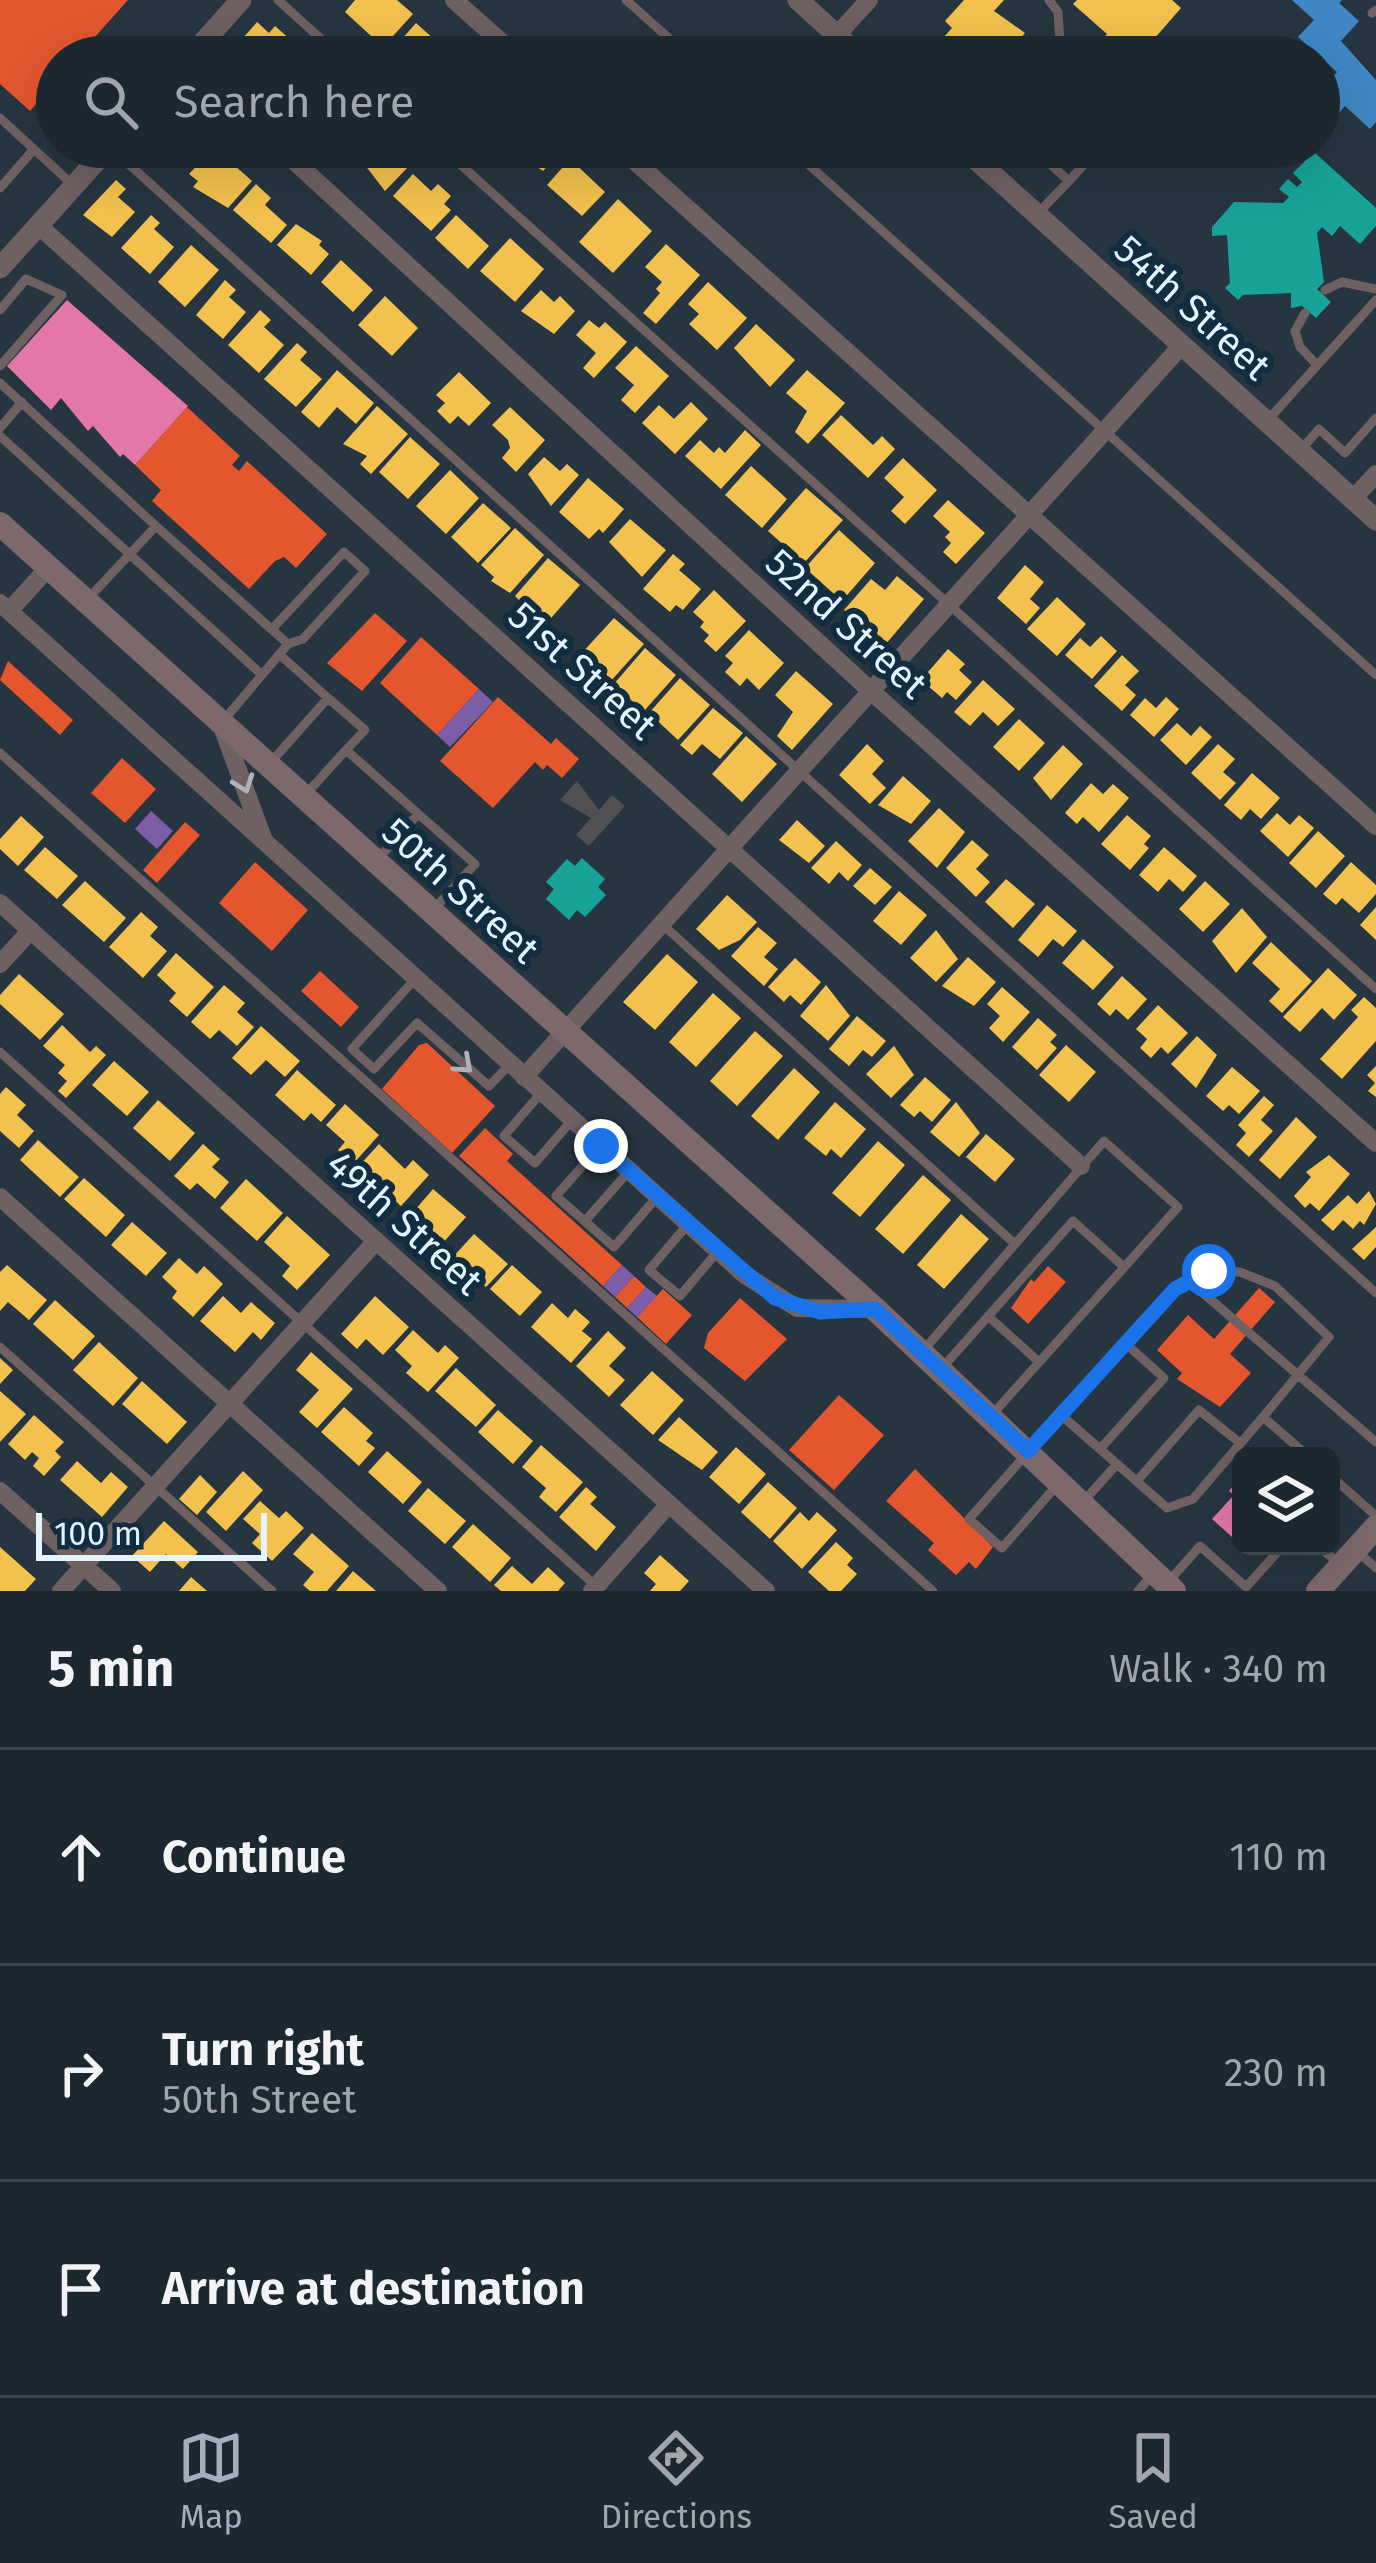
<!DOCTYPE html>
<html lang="en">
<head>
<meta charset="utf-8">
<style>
  :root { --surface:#1c2830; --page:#253038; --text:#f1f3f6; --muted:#a0a6ab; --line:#3a444c; --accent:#a1b0bc }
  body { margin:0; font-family:"Fira Sans",sans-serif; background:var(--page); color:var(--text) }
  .controls { position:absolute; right:36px; bottom:36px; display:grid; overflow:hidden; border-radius:18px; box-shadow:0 12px 48px #0002 }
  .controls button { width:108px; height:108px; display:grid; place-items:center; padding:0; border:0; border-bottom:3px solid var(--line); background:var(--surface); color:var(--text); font:60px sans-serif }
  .scale { position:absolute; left:36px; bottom:30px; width:231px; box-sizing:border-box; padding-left:12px; border:6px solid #e3f3ff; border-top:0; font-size:33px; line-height:42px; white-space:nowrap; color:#e3f3ff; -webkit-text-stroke:9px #122d3f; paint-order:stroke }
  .stop { position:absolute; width:36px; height:36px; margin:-27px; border:9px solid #1a73e8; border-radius:50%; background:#fff }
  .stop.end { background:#1a73e8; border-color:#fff; box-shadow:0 3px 12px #0008 }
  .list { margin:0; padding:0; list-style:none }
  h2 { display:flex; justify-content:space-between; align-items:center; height:156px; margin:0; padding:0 48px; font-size:51px }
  h2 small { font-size:39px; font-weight:400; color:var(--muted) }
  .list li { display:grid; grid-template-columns:78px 1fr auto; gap:36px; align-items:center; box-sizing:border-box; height:216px; padding:0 48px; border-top:3px solid var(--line) }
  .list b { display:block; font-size:45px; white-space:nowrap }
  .list p { margin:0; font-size:39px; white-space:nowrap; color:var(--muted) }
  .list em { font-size:39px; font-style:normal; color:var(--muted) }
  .icon { flex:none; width:66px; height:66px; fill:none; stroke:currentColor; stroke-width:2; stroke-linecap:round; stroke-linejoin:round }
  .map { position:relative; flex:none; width:1376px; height:1591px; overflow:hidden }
  .search { position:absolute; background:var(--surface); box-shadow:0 12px 48px #0002; left:36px; right:36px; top:36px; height:132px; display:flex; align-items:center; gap:30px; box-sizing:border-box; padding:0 42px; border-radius:66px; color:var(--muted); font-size:45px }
  .sheet { height:804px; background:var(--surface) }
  nav { display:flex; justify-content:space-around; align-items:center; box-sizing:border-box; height:168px; border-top:3px solid var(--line); background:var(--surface); font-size:33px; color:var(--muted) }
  nav a { display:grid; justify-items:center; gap:6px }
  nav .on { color:var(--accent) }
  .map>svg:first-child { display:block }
</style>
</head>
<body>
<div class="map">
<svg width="1376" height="1591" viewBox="0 0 1376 1591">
  <rect width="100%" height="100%" fill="#263540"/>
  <path fill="#f2c14e" d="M355,0H397L413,14L383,47L345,12Z
    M964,0H1004L994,11L1025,33L1007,53L1002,48L994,57H982L966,42L959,50L944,37L952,28L945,21Z
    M1077,0H1172L1181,8L1154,39L1163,57H1087L1107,34L1073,4Z
    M257,22L269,33L275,26L291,40L276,57H254L251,48L245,55L235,47Z
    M416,23L454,57H386Z
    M149,147H206L196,159L182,148L168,164Z
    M214,147L252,181L228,208L193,187L198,181L189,174Z
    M374,147H395L412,163L385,191L361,160Z
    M508,147H556L561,152L543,171Z
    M570,159L605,192L582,216L547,185Z
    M413,174L431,191L438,184L451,196L444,204L451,210L431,231L393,196Z
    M116,180L126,189L118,197L135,212L112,237L83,215Z
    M256,184L271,198L265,205L287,225L271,243L233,210Z
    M618,199L652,231L613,273L579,242Z
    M151,215L160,223L154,229L174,247L150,274L121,248Z
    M456,215L489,246L468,269L435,238Z
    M296,224L322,241L319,245L329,254L311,275L277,245Z
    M510,238L544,269L515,302L480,271Z
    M666,244L700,275L656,324L643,313L660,293L656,289L662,282L645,267Z
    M191,245L219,270L185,307L158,282Z
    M341,260L373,290L353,312L321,282Z
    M225,280L236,290L229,297L246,312L223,339L196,315Z
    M708,282L747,318L717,350L689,324L699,314L688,304Z
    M541,290L554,302L560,296L575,311L554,334L521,311Z
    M385,296L418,328L392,356L358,325Z
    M260,310L271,320L264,327L284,345L259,373L228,345Z
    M589,320L599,328L605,322L627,342L594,378L583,368L596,353L576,335Z
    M756,324L795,360L770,387L734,348Z
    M297,343L307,352L300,360L322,379L296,407L264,379Z
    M636,346L669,376L635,413L621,400L634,385L615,368Z
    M337,370L374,403L356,424L337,407L319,428L301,412Z
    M807,370L845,403L808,444L795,432L807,411L786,393Z
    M459,372L491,403L469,426L458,416L450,424L437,411L445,403L436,395Z
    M691,402L708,419L675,454L642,423L659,405L674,419Z
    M377,406L408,434L371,474L360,464L367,456L343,444Z
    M510,407L545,440L516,472L502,458L510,448L508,440L492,425Z
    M841,415L873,445L882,436L895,449L868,478L822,435Z
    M745,430L761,445L721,489L685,456L700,440L714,453L719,447L725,453Z
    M410,437L440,464L408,499L379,472Z
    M544,457L560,471L567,464L579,475L551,506L528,474Z
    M903,458L937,490L905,524L891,511L904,497L884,478Z
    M751,466L787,499L762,528L725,495Z
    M450,470L479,498L446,534L416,506Z
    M588,478L624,509L603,533L599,529L589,539L559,512Z
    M806,488L843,520L804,563L768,531Z
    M948,500L985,533L956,564L943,552L951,543L945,537L950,532L933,516Z
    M483,503L511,528L478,563L451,537Z
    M630,519L666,550L642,577L609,542Z
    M515,528L544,555L510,593L491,581L494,577L481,565Z
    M839,530L875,563L842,601L805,568Z
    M673,554L685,564L679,570L701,589L683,610L676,605L670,612L643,589Z
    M548,558L580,585L545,625L517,605L520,601L515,596Z
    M1025,565L1044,582L1030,599L1040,608L1026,624L997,598Z
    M897,576L924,599L885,645L844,610L871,579L885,590Z
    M714,590L746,621L716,652L704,641L709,635L700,627L704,622L693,612Z
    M1057,597L1086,624L1057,656L1027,629Z
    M614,618L644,644L610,682L580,655Z
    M749,630L784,663L759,690L747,678L740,686L725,672L733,663L725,656Z
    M1101,636L1117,651L1092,679L1065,655L1080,638L1090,647Z
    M645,648L676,675L644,711L613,685Z
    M948,649L965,664L959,670L972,682L956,700L947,692L942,698L921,680Z
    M1122,655L1139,671L1125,685L1136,695L1122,711L1094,686Z
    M796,671L833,704L792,750L777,736L793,712L775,695Z
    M680,678L710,705L678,740L649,713Z
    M983,680L1015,709L998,726L983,712L970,726L954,712Z
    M1166,697L1179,709L1154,737L1130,715L1145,698L1156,708Z
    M713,708L743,733L720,759L702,744L692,755L680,745Z
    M1019,719L1045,743L1019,771L993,747Z
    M1177,723L1191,736L1200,726L1212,737L1186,765L1160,740Z
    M746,736L777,764L742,802L712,774Z
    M867,744L884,761L872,774L886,788L870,804L839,775Z
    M1218,744L1235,759L1223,772L1236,783L1220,800L1191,773Z
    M1063,745L1083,764L1051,800L1033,778Z
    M1252,773L1280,798L1261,819L1250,809L1241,820L1224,805Z
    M903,776L931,801L911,824L878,805Z
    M1091,783L1103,794L1113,784L1129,798L1099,832L1083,817L1077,824L1065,813Z
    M939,808L965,832L937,868L908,841Z
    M1277,813L1290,825L1299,815L1314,828L1288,857L1260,831Z
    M1127,815L1151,836L1144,844L1149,848L1130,870L1101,844Z
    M21,816L44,837L18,866L0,849V839Z
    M797,820L825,846L809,863L779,840Z
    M1318,831L1345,856L1316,888L1289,863Z
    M972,840L989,855L976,869L990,882L976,897L946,868Z
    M836,841L862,865L848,881L839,872L829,884L811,868Z
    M45,847L78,876L57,899L24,870Z
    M1164,847L1197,876L1183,892L1169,879L1158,892L1139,875Z
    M1351,862L1376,885V894L1359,913L1342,898L1336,905L1323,894Z
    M870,868L892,887L875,905L853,886Z
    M1006,879L1035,904L1013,928L985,902Z
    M85,881L126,918L104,942L62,905Z
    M1205,881L1230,904L1203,932L1179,909Z
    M899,891L927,915L901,945L873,921Z
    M727,895L757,922L740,940L719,950L696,929Z
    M1047,905L1077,931L1063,947L1053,939L1038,957L1018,940Z
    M1376,907V940L1360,925Z
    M1242,908L1267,937L1236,973L1212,941Z
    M141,912L158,927L150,936L167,951L143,978L109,947Z
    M758,927L777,943L764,957L778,969L764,986L731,956Z
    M936,930L958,959L936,982L910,958Z
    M1083,939L1114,967L1093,990L1062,963Z
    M1271,942L1312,981L1282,1013L1269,1001L1280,989L1252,963Z
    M176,953L214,987L187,1017L169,1001L176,993L157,975Z
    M667,954L698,982L655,1030L623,1002Z
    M968,957L996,982L974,1006L942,986Z
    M795,958L821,982L801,1005L790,995L784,1002L768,987Z
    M1328,968L1357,995L1334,1020L1322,1008L1300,1032L1283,1017Z
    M19,974L64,1014L40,1040L0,1004V995Z
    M1122,976L1147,999L1128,1020L1116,1009L1110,1016L1097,1004Z
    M224,985L245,1003L237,1012L254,1027L237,1046L219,1030L210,1039L191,1022Z
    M826,985L850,1016L828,1041L800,1016Z
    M1002,987L1030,1012L1003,1042L989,1028L1000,1016L987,1004Z
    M713,993L741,1018L696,1067L669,1042Z
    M1364,997L1376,1008V1041L1342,1079L1320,1059L1358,1017L1351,1010Z
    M1158,1005L1188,1033L1168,1054L1161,1047L1151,1058L1140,1048L1147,1039L1136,1029Z
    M857,1016L886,1041L872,1057L863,1050L849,1066L829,1049Z
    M1038,1018L1057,1035L1050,1042L1057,1048L1037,1070L1012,1047Z
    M62,1025L90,1052L96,1046L106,1055L66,1098L58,1091L67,1081L58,1073L65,1065L43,1046Z
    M261,1026L300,1061L285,1077L266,1060L251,1075L232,1058Z
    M755,1031L783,1056L737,1106L710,1081Z
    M1197,1036L1217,1055L1196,1088L1171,1064Z
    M1066,1045L1096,1072L1069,1102L1039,1075Z
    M894,1046L914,1075L891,1098L866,1074Z
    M114,1061L149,1092L127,1116L92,1085Z
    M1376,1066V1097L1368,1091L1375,1083L1367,1075Z
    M1232,1067L1260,1091L1239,1114L1229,1105L1223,1111L1206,1096Z
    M794,1068L820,1092L778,1140L751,1116Z
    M297,1070L336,1105L321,1122L311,1113L304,1121L275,1095Z
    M925,1077L951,1100L932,1122L920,1111L914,1117L900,1105Z
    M6,1087L26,1105L17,1115L34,1131L19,1148L0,1131V1094Z
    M1264,1096L1274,1105L1261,1120L1273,1131L1249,1157L1236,1145L1246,1133L1238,1125Z
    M158,1100L195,1133L170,1161L133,1128Z
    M835,1102L866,1129L841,1158L831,1149L826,1156L804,1138Z
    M956,1102L980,1133L959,1157L930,1132Z
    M345,1104L379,1135L353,1164L338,1150L345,1142L326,1125Z
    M1296,1117L1317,1137L1280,1179L1259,1160Z
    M986,1134L1015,1159L995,1182L966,1157Z
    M38,1140L79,1177L60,1197L20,1160Z
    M878,1141L905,1165L860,1217L832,1193Z
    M203,1144L220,1159L212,1167L229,1182L215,1199L197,1183L190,1190L174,1176Z
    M379,1144L405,1169L413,1160L429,1175L401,1206L358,1167Z
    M1329,1155L1350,1174L1319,1211L1310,1203L1305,1208L1294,1196L1311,1177L1306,1172Z
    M923,1175L951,1200L903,1254L875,1229Z
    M84,1178L125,1215L106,1237L64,1199Z
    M246,1179L283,1213L257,1241L220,1208Z
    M433,1189L466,1217L441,1245L409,1217Z
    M1369,1191L1376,1204L1364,1225L1360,1221L1353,1229L1343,1220L1333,1231L1321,1220L1348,1195L1357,1204Z
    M961,1214L989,1239L944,1289L917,1265Z
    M287,1216L330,1255L297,1290L282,1276L290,1266L264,1242Z
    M132,1222L167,1253L146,1276L111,1245Z
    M1376,1227V1247L1364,1260L1352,1249Z
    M474,1234L508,1264L486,1287L453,1257Z
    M179,1258L197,1274L204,1266L223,1284L193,1317L172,1298L177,1291L162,1277Z
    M7,1265L47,1300L29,1320L8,1302L0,1311V1272Z
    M512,1265L542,1292L520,1316L490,1289Z
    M223,1296L241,1313L251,1302L275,1323L261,1340L253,1332L235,1352L200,1321Z
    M375,1296L409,1327L383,1355L366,1339L357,1349L341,1334Z
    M55,1300L95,1336L73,1360L33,1324Z
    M552,1303L568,1318L575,1309L590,1322L582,1331L592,1339L571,1363L531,1327Z
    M413,1330L438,1353L445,1345L459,1358L428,1392L406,1373L412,1366L395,1350Z
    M608,1331L626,1348L609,1366L625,1380L609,1397L576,1366Z
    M99,1342L138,1378L113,1406L73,1370Z
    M311,1352L353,1389L317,1428L299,1412L319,1390L296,1370Z
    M0,1358L13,1370L0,1384Z
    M456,1368L496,1405L476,1427L435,1391Z
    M652,1371L684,1400L653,1435L620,1405Z
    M142,1381L187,1422L167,1444L122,1404Z
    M0,1391L26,1414L0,1442Z
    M344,1407L373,1433L366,1441L375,1448L359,1466L321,1432Z
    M498,1410L533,1441L513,1464L478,1432Z
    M34,1415L64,1442L55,1451L61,1457L44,1476L33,1466L39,1458L32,1452L25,1460L8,1444Z
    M679,1417L718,1452L702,1470L658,1440Z
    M541,1445L583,1482L556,1512L539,1497L546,1488L522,1467Z
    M736,1447L766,1474L739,1504L709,1477Z
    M387,1451L422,1482L403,1504L368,1472Z
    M77,1461L101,1483L111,1472L128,1487L102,1517L60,1480Z
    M243,1471L263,1490L226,1531L206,1512Z
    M200,1475L217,1492L197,1515L179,1499Z
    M768,1482L797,1508L770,1539L741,1512Z
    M586,1487L597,1497L590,1504L616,1527L596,1551L559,1517Z
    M428,1488L466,1521L445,1544L408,1511Z
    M260,1501L279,1518L286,1511L304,1528L272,1561L252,1543L260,1534L243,1519Z
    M800,1512L809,1521L817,1512L837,1530L802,1569L773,1541Z
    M164,1521L198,1552L183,1569L166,1554L150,1572L132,1556Z
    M473,1524L511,1558L490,1582L452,1547Z
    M312,1533L349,1566L327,1591H310L303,1585L314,1572L293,1554Z
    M836,1542L853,1558L847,1565L857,1574L841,1591H829L808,1572Z
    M0,1547L36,1579L25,1591H0Z
    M660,1555L689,1581L680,1591H650L656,1584L644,1573Z
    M512,1566L532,1584L548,1567L565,1583L558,1591H501L494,1585Z
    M353,1571L376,1591H336Z
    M191,1577L207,1591H179Z"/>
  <path fill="#e4572e" d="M0,0H128L77,57H57V80L30,111L0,84Z
    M187,407L240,456L232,465L239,471L247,461L327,534L296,568L284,557L275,561L249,589L152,501L161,490L135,465Z
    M375,613L407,641L362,691L327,663Z
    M421,637L479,689L437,735L380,683Z
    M8,661L73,720L60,735L0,680Z
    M498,697L551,744L556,738L579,759L562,778L547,765L543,770L535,762L493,808L440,761Z
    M122,758L156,789L125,823L91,793Z
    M185,822L200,835L157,883L143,870Z
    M255,862L308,910L272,951L219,903Z
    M320,971L359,1007L341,1027L301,991Z
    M427,1043L495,1106L452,1153L382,1089L419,1045Z
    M485,1128L513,1154L507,1161L622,1265L603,1286L459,1156Z
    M1048,1266L1066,1282L1028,1324L1011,1308L1031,1279L1034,1282Z
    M634,1276L646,1287L627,1308L615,1297Z
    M1259,1288L1275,1302L1230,1354L1251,1373L1220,1407L1177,1379L1182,1373L1157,1350L1188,1315L1214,1339Z
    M663,1289L692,1315L666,1344L637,1317Z
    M740,1298L787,1339L745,1381L704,1348L708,1333Z
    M839,1395L884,1435L834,1490L789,1450Z
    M915,1469L993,1547L976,1569L969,1562L956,1575L928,1550L934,1543L886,1501Z"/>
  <path fill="#7b5ea7" d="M479,689L493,702L450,747L437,735Z
    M151,811L173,831L157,849L135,829Z
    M622,1265L634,1276L615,1297L603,1286Z
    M646,1287L657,1296L637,1317L627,1308Z"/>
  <path fill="#3f88c5" d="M1292,0H1342L1339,3L1359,21L1341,41L1376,80V122L1370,129L1345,106L1319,135V92L1337,72L1298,37L1314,20Z"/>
  <path fill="#e377a8" d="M67,300L188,406L135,465L123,454L120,457L93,426L88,431L61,398L51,410L7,366Z
    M1241,1477V1545L1212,1519L1234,1495L1229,1491Z"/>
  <path fill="#17a398" d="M1314,152L1376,208V226L1360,244L1340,226L1332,236L1322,227L1317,233L1324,282L1317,289L1331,302L1316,318L1302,306L1291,308V293L1243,295L1238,300L1225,288L1230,283L1227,235L1212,236V227L1234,202L1283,203L1289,197L1279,189L1288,179L1297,187L1302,182L1293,173Z
    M582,858L605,879L598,887L606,895L585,917L577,910L569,920L546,899L554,889L546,882L567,859L575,866Z"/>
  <path fill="#505052" d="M577,781L599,810L612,795L625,806L589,846L576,835L591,818L560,800Z"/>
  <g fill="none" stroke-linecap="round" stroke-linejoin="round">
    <path stroke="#6f6062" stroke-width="9" d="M278,0L341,57
      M626,0L690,57
      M1049,0L1058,12L1061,57
      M1372,13L1376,10
      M0,118L74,186
      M441,147L1376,989
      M789,147L1376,675
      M1031,147L1069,181L1100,147
      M112,149L1376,1293
      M0,188L34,149
      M1039,212L1069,181
      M1325,290L1342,282L1376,289
      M0,310L26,279L62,295L0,366
      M1305,313L1295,331L1300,347L1317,365
      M0,383L156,526
      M1267,421L1376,300
      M0,428L22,402
      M0,436L261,674
      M1300,451L1319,429L1345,453L1376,418
      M86,601L156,526L288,644L224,720
      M272,629L344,552L365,571L303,639L288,644
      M279,654L328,698
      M0,753L933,1591
      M271,762L328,698L365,730L346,750
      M307,793L346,750L475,864L435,908
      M378,859L418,814
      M663,925L1015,1244
      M415,979L352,1049L374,1069L417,1023L489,1086L510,1064
      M0,1052L597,1587
      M541,1093L504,1136L535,1163L572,1120
      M600,1146L556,1196L614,1247L657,1197
      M585,1221L629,1171
      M688,1224L649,1270L680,1296L718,1251
      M1189,1281L1376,1442
      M988,1316L1039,1362
      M0,1347L272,1591
      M922,1352L1104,1141L1178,1207L991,1416
      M942,1368L1073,1221L1124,1267
      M1061,1415L1175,1289L1209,1271L1240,1272L1275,1286L1329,1337L1263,1417
      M1100,1449L1164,1378L1124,1342
      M1331,1476L1376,1516
      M1137,1481L1199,1410L1240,1443
      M1058,1484L1002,1548L969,1519L1061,1415L1117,1464
      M1083,1502L1117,1464L1167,1508L1193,1499L1263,1417L1308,1456
      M1318,1546L1341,1565
      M1359,1553L1376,1568
      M1170,1580L1200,1546L1246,1587L1283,1546
      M1138,1591L1154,1573"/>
    <path stroke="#6f6062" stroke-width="18" d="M454,0L518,57
      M837,35L869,0
      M279,147L871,691L1376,1143
      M619,147L1376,826
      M38,225L1081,1166
      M1353,499L1376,474
      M0,603L745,1275L797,1308L875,1309
      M9,611L49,567
      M221,724L263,838
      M0,903L766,1591
      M0,964L31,930
      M524,1077L1182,345
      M0,1197L438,1591
      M0,1491L112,1591
      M61,1591L376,1241
      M592,1591L669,1504"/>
    <path stroke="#6f6062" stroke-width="21" d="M798,0L861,57
      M190,57L241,0
      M962,147L1376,520
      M0,268L109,147"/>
    <path stroke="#7d686b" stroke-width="24" d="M0,524L875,1309L1174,1591
      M1318,1591L1376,1527"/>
  </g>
  <defs><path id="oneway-chevron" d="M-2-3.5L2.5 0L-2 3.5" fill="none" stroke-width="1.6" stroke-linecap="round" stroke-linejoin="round" transform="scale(3)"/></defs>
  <g stroke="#afb1b8">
    <use href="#oneway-chevron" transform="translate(244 784) rotate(70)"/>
    <use href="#oneway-chevron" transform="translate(464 1065) rotate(42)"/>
  </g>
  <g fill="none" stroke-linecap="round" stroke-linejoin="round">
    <path stroke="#1a73e8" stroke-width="15" d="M601,1146L775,1298L820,1312L875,1309L1028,1451L1175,1289L1209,1271"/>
  </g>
  <g text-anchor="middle" stroke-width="12" stroke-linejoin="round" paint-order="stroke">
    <g font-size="39" fill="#e3f3ff" stroke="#122d3f">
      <text transform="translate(1193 307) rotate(42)" y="14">54th Street</text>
      <text transform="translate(847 623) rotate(42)" y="14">52nd Street</text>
      <text transform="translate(583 670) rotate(42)" y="14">51st Street</text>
      <text transform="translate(461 890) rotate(42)" y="14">50th Street</text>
      <text transform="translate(405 1222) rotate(42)" y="14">49th Street</text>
    </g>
  </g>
</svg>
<div class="controls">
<button><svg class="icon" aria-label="layers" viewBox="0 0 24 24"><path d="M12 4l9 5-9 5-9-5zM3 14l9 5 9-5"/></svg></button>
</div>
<div class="scale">100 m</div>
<div class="stop" style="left:1209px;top:1271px"></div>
<div class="stop end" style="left:601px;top:1146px"></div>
<div class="search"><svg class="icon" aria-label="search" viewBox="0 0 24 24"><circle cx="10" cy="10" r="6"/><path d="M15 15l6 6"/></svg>Search here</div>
</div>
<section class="sheet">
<h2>5 min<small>Walk · 340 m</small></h2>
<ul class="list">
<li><svg class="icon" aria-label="ahead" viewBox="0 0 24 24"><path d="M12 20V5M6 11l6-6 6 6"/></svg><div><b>Continue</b></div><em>110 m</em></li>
<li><svg class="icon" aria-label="right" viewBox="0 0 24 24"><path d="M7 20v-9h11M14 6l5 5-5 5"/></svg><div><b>Turn right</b><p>50th Street</p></div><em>230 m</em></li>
<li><svg class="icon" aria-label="arrive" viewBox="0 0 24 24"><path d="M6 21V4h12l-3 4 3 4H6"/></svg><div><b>Arrive at destination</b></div></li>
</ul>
</section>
<nav>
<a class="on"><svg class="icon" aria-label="map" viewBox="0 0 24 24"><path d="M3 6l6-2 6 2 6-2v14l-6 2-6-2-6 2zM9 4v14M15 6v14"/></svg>Map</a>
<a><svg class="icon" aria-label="directions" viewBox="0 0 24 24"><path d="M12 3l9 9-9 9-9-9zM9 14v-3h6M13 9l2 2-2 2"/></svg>Directions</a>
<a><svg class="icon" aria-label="saved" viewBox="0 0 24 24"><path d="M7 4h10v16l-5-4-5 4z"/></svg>Saved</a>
</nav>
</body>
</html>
